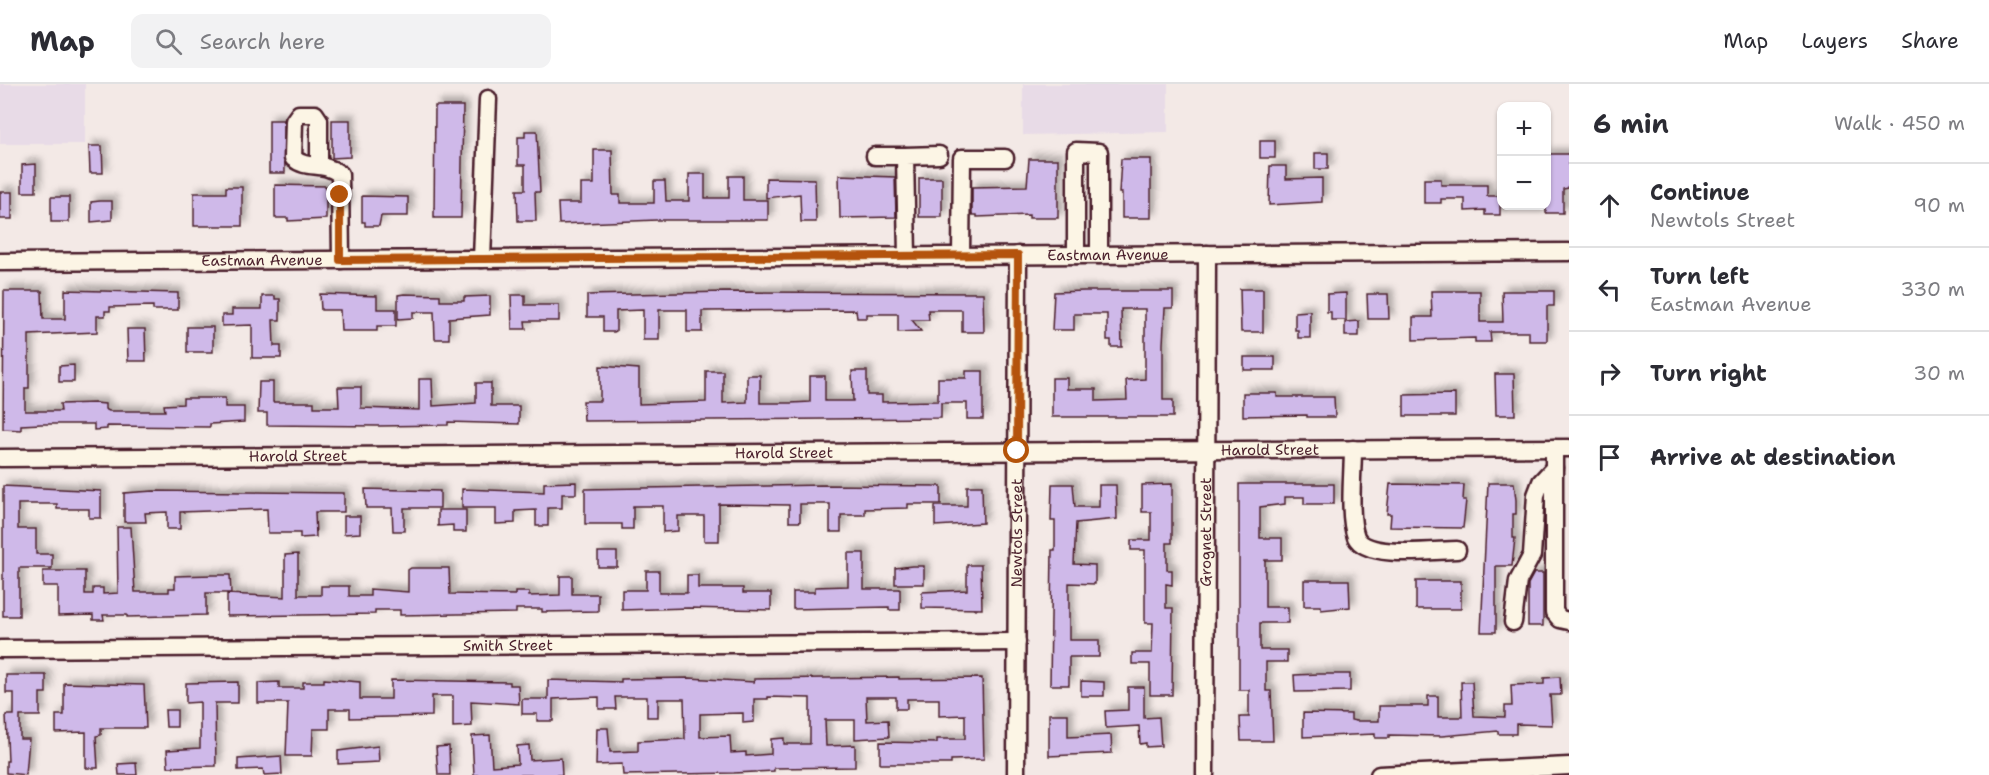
<!DOCTYPE html>
<html lang="en">
<head>
<meta charset="utf-8">
<style>
  :root { --surface:#fff; --page:#f2f2f3; --text:#2b2b33; --muted:#7c7c81; --line:#e1e1e2 }
  body { margin:0; font-family:"Shantell Sans",sans-serif; background:var(--page); color:var(--text) }
  .controls { position:absolute; right:18px; top:18px; display:grid; overflow:hidden; border-radius:12px; box-shadow:0 2px 4px #0004 }
  .controls button { width:54px; height:54px; display:grid; place-items:center; padding:0; border:0; border-bottom:2px solid var(--line); background:var(--surface); color:var(--text); font:30px sans-serif }
  .stop { position:absolute; width:18px; height:18px; margin:-14px; border:4px solid #b45309; border-radius:50%; background:#fff }
  .stop.end { background:#b45309; border-color:#fff; box-shadow:0 2px 6px #0008 }
  .list { margin:0; padding:0; list-style:none }
  h2 { display:flex; justify-content:space-between; align-items:center; height:78px; margin:0; padding:0 24px; font-size:26px }
  h2 small { font-size:20px; font-weight:400; color:var(--muted) }
  .list li { display:grid; grid-template-columns:39px 1fr auto; gap:18px; align-items:center; box-sizing:border-box; height:84px; padding:0 24px; border-top:2px solid var(--line) }
  .list b { display:block; font-size:22px; white-space:nowrap }
  .list p { margin:0; font-size:20px; white-space:nowrap; color:var(--muted) }
  .list em { font-size:20px; font-style:normal; color:var(--muted) }
  .icon { flex:none; width:33px; height:33px; fill:none; stroke:currentColor; stroke-width:2; stroke-linecap:round; stroke-linejoin:round }
  .map { position:relative; flex:none; width:1569px; height:691px; overflow:hidden }
  header { display:flex; align-items:center; gap:36px; box-sizing:border-box; height:84px; padding:0 30px; background:var(--surface); border-bottom:2px solid var(--line) }
  header strong { font-size:28px }
  nav { display:flex; gap:33px; margin-inline-start:auto; font-size:21px }
  .search { width:420px; height:54px; background:var(--page); display:flex; align-items:center; gap:15px; box-sizing:border-box; padding:0 21px; border-radius:12px; color:var(--muted); font-size:22px }
  main { display:flex }
  aside { flex:1; background:var(--surface) }
  .map>svg:first-child { display:block }
</style>
</head>
<body>
<header>
<strong>Map</strong>
<div class="search"><svg class="icon" aria-label="search" viewBox="0 0 24 24"><circle cx="10" cy="10" r="6"/><path d="M15 15l6 6"/></svg>Search here</div>
<nav><a>Map</a><a>Layers</a><a>Share</a></nav>
</header>
<main>
<div class="map">
<svg width="1569" height="691" viewBox="0 0 1569 691">
  <defs>
    <filter id="shadow"><feDropShadow dx="5" dy="-5" stdDeviation="3" flood-color="#0004"/></filter>
  </defs>
  <rect width="100%" height="100%" fill="#f3e9e6"/>
  <filter id="ink" filterUnits="userSpaceOnUse"><feTurbulence type="fractalNoise" baseFrequency=".0167" numOctaves="2"/><feDisplacementMap in="SourceGraphic" scale="12" xChannelSelector="R" yChannelSelector="G"/><feConvolveMatrix kernelMatrix="1 2 1 2 8 2 1 2 1" color-interpolation-filters="sRGB"/></filter>
  <g filter="url(#ink)">
    <path fill="#e8dbe7" d="M0,0H85V60H0Z
      M1023,0H1168V48L1023,51Z"/>
    <path fill="#cfb9e9" stroke="#4a1f2b" stroke-width="1.5" fill-rule="evenodd" filter="url(#shadow)" d="M435,22H463L461,134H434Z
      M269,36H284L285,89H269Z
      M332,36H350V73L332,74Z
      M525,47H537L540,108H535L536,137H518L517,106H525V81H518V53H525Z
      M1260,57H1275V74H1260Z
      M89,62H102L103,89H90Z
      M594,66H612L613,111H620V119H654V97H665L666,117H689V90H705V114H729V92H743V116H768V136H657L559,140L558,119H581V100H594Z
      M1315,69H1328V85H1315Z
      M1546,70H1569V99L1568,104L1563,105V129H1546Z
      M1029,75H1058V134H1029V131L977,133V131H972V103L1027,102Z
      M1121,75H1151V134H1122V109H1119Z
      M36,80V108H22V81Z
      M1270,82H1286V95L1322,94V118L1269,121Z
      M839,91L895,93L896,133L840,134Z
      M766,94L815,95L816,138H801L800,110L766,114Z
      M919,94H942V133H919Z
      M1424,95H1441V101H1487V112H1500V131H1485V126L1465,127V115H1441V119H1424Z
      M275,101L326,102V135L288,137V134H275Z
      M226,103H242V142H194V109H226Z
      M0,108H12V135H0Z
      M362,112L408,113V132H381L379,142H365V138H362Z
      M51,113H69V138H51Z
      M100,117H112V136L91,138V118Z
      M1240,205H1263V248H1241Z
      M65,206L178,209V226H153V222L110,223V227H105V232H97V248L29,251V304H25V327H61L60,320L95,319L105,320V325L109,327H165L164,321L183,320V314H225V323H244V338L210,340V343L107,342V345L94,346V340H41L21,341V346L3,345L4,207H42L43,235H65Z
      M1084,207H1173V224H1165L1163,260V316H1173V333H1052V294H1067V305H1096V317L1127,316L1126,296L1145,295V225H1121L1122,263H1111V256H1107V230H1074V246H1052L1054,208Z
      M1431,207H1480V238H1503L1502,207H1554V222H1547V257H1529V248H1490L1491,258H1475V254L1413,256V233H1432Z
      M725,208L983,209L984,248H962V226H928L929,236H912L921,247L898,248V230H867V234H857L856,226L702,227V248H687V226H659V256H643V226L616,227V247L614,248H603V233H587V211Z
      M1346,209V236H1331V228H1327V210Z
      M320,210L377,212V225H396V242H377V247H341L340,226H321Z
      M404,210L440,211V217H464V213L490,212V231L449,234V255H435L434,228H413V234L398,235V211Z
      M1367,210H1388L1389,235H1368Z
      M511,211H525V221H559V237H525L526,245H512Z
      M262,212H275V215H280V236H273L274,262H281V274H252V241L222,242V231H232V225H262Z
      M1310,227V254H1298V246H1295V228Z
      M1359,237V252H1345V238Z
      M187,243H213V268H187Z
      M127,245H145L146,277H128Z
      M1244,273H1275V286H1244Z
      M74,281V298H59V282Z
      M600,282L639,285V320L706,318V287H723V319L747,318V291H760V319H791L810,318V292H825V317H853L852,287H867V311H882V318L938,317V294H966V287H983V335H967V319H941V334L584,337L583,317H600Z
      M1495,290H1514L1515,331H1496Z
      M419,295H432L433,322L476,319V299H491V322H519V340L448,338V341L379,342L267,341V329H258L259,298H273V318H314V323H339L338,303H361V324L419,326Z
      M1243,309H1277V313H1334L1335,333H1307V331L1243,332Z
      M1455,310V332H1404V311Z
      M576,398V410H562V424H548V442H536V426L515,427V439L496,440V424H462V405L544,408V399Z
      M1488,399H1514L1516,416V430H1513V454H1515L1512,482H1496V548H1481Z
      M1052,400H1073L1075,423H1099V401H1116L1117,435L1076,439L1074,480L1095,481V500L1069,499V556H1099V573H1069V601H1050L1052,466H1055V437H1051Z
      M1172,400V459H1167V486H1172V501L1166,500V524H1173L1172,611H1150V580H1132V569H1152L1153,539H1145V466H1131V456H1151V428H1142V401Z
      M1239,400H1334V420H1304V413H1285V420L1260,423V454H1282V476H1265V523H1288V539H1260V566H1287V578H1266V607H1271L1273,657H1241L1240,633H1249V606H1239Z
      M1390,400L1464,401L1463,416H1466L1463,444L1390,443L1391,430H1387Z
      M822,401L941,402V420H908V424L865,425V431H841V448H830V420H800V438H789V421L719,420V457H704V432H678V447L663,448V422H633V445H622V440H585V405Z
      M3,402L101,407V434H89V425H57V420H18V445H36V470H52V484H19V532H3Z
      M967,402H982L983,439L935,442V422H967Z
      M365,405L440,407V424H404V447H393L392,424H366Z
      M153,407L344,409V428H315L316,453L300,454V449H268L267,425L180,428V445H167V428L145,429L146,438H124V409Z
      M438,426H466V448H453V441L438,442Z
      M344,432H360V449L344,450Z
      M117,443H131L135,508H169V504H175V492L213,491H230L231,509H206V531L127,533V531H103L104,536H93V531L58,532V502H43V487H85V510H93V504H103V510L118,509Z
      M598,468H617V483H598Z
      M848,469H864V505H900V526H889V523L793,525V508H815V503L848,502Z
      M298,470V511H321V502H349V512H370V505L408,508V486L411,484H449L450,510L515,511V508H529V512L560,511V492H572V510H598V527L542,528V525H516V529L400,531V526H375V530L227,532V510L285,513V471Z
      M967,481H981L982,525L922,524V508L967,506Z
      M912,482H924V500H895V484Z
      M646,487H659V509H687V491H698V504H743V509H771V526L688,524L622,526V506H646Z
      M1534,489H1543V542H1528V500Z
      M1304,496H1349L1350,523L1321,526V522H1304Z
      M1416,497H1461V525H1416Z
      M1319,590H1350V607L1295,608L1294,591Z
      M6,591H46V609H40V632H20V655H29L26,691L6,689V677H8L6,631H14V609H6Z
      M899,593V595L982,594L984,675L951,676V680H880V658L937,659V655H965V631L939,632V615H907V625H896V613H866L867,637L888,636L889,653L855,655V636H825L826,662L855,661V683L774,684V687L734,689L623,691L622,680L596,681L597,644H608L610,668L638,667V657L685,655L684,615H658V633H647V613H615L616,625H599V613L553,615V637H537V630H522V615H548V596L621,598V595L690,594L754,598V595ZM768,613L810,614V660H784V654L771,655V670L746,672V668L731,669L730,652L700,653V630L743,629V639L754,638V615H768Z
      M1560,593L1561,611H1550L1552,641L1516,640V650H1498V647L1442,652L1389,651V654H1375V650L1303,653V629L1351,630V636L1356,637H1379V622H1428V612H1438V633H1462L1461,598H1472L1474,632L1505,633V622H1512L1511,601L1544,600V594Z
      M324,595L360,598V615H391V596L510,598V601H518L519,620L471,617L472,642L453,643V612H432V632L350,634V625H329V645H313L312,672H286L288,619H258V599L279,598V604H303V598H324Z
      M1081,597L1104,598V612H1081Z
      M238,598V619H215L216,682L168,683L167,666L200,664V618L186,619V599Z
      M64,599L144,601L146,644H101V651L96,652L98,684H86V648L56,649V631H64Z
      M1128,603H1144V634L1159,633L1161,662L1146,663V659L1140,660L1139,642L1106,644L1105,627L1128,626Z
      M165,626H177V643H166Z
      M1049,630H1068V653L1111,651L1112,669L1049,672Z
      M490,651L492,682L518,680L517,662L529,661L530,676L561,674L562,691H474L472,652Z
      M378,662L379,678L338,680V667Z
      M449,662L450,691H438L436,663Z
      M281,672L282,690L264,691L263,685L238,686V675Z
      M136,679L137,691H119L118,680Z"/>
    <g fill="none" stroke-linecap="round" stroke-linejoin="round">
      <g stroke="#4a1f2b" stroke-width="21">
        <g id="minor">
          <path d="M875,72H905"/>
          <path d="M319,81V36L315,30H299L294,37L293,74C309,87 320,76 340,90L341,176"/>
          <path d="M1076,171V67L1099,68V171"/>
          <path d="M907,172L905,72L939,71"/>
          <path d="M961,172L962,74H1005"/>
          <path d="M482,175L488,15"/>
          <path id="s1" d="M0,178L1569,168"/>
          <path d="M1554,364V528L1560,535L1569,537"/>
          <path d="M1353,365C1353,389 1348,432 1356,453C1367,476 1435,466 1457,466"/>
          <path id="s2" d="M0,374L1569,364"/>
          <path d="M1513,538L1518,497L1532,471L1536,411L1541,398L1554,384"/>
          <path id="s3" d="M0,565L1017,558"/>
          <path id="s4" d="M1016,691L1018,171"/>
          <path id="s5" d="M1205,691L1207,170"/>
          <path d="M1379,691L1569,682"/>
        </g>
      </g>
      <use href="#minor" stroke="#fcf5e5" stroke-width="16"/>
    </g>
  </g>
  <g fill="none" stroke-linecap="round" stroke-linejoin="round" filter="url(#ink)">
    <path stroke="#b45309" stroke-width="8" d="M340,111V176L1018,171L1017,367"/>
  </g>
  <g text-anchor="middle" stroke-width="4.5" stroke-linejoin="round" paint-order="stroke">
    <g font-size="15" fill="#4a1f2b" stroke="#fcf5e5">
      <text dy="5" stroke="none"><textPath href="#s1" startOffset="1108">Eastman Avenue</textPath></text>
      <text dy="5" stroke="none"><textPath href="#s1" startOffset="262">Eastman Avenue</textPath></text>
      <text dy="5" stroke="none"><textPath href="#s2" startOffset="1270">Harold Street</textPath></text>
      <text dy="5" stroke="none"><textPath href="#s2" startOffset="784">Harold Street</textPath></text>
      <text dy="5" stroke="none"><textPath href="#s2" startOffset="298">Harold Street</textPath></text>
      <text dy="5" stroke="none"><textPath href="#s4" startOffset="242">Newtols Street</textPath></text>
      <text dy="5" stroke="none"><textPath href="#s5" startOffset="243">Grognet Street</textPath></text>
      <text dy="5" stroke="none"><textPath href="#s3" startOffset="508">Smith Street</textPath></text>
    </g>
  </g>
</svg>
<div class="controls">
<button>+</button>
<button>−</button>
</div>
<div class="stop" style="left:1017px;top:367px"></div>
<div class="stop end" style="left:340px;top:111px"></div>
</div>
<aside>
<h2>6 min<small>Walk · 450 m</small></h2>
<ul class="list">
<li><svg class="icon" aria-label="ahead" viewBox="0 0 24 24"><path d="M12 20V5M6 11l6-6 6 6"/></svg><div><b>Continue</b><p>Newtols Street</p></div><em>90 m</em></li>
<li><svg class="icon" aria-label="left" viewBox="0 0 24 24"><path d="M17 20v-9H6M10 6l-5 5 5 5"/></svg><div><b>Turn left</b><p>Eastman Avenue</p></div><em>330 m</em></li>
<li><svg class="icon" aria-label="right" viewBox="0 0 24 24"><path d="M7 20v-9h11M14 6l5 5-5 5"/></svg><div><b>Turn right</b></div><em>30 m</em></li>
<li><svg class="icon" aria-label="arrive" viewBox="0 0 24 24"><path d="M6 21V4h12l-3 4 3 4H6"/></svg><div><b>Arrive at destination</b></div></li>
</ul>
</aside>
</main>
</body>
</html>
